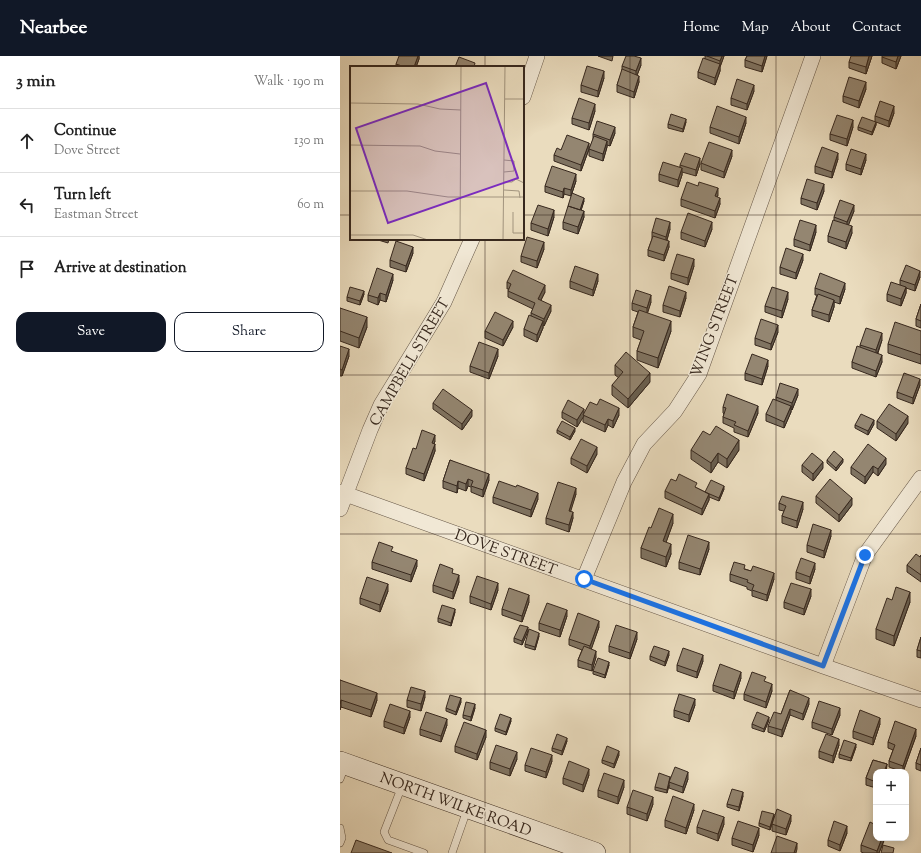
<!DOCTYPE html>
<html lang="en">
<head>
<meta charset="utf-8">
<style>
  :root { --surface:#fff; --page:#f6f6f6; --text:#222; --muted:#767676; --line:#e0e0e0; --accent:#111827 }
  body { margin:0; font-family:"Sorts Mill Goudy",serif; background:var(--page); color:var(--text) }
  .controls { position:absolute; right:12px; bottom:12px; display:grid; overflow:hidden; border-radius:8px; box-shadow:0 2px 10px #0003 }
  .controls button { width:36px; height:36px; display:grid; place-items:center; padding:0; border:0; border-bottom:1px solid var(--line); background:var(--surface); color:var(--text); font:20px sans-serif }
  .stop { position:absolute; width:12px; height:12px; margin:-9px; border:3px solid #1a73e8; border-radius:50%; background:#fff }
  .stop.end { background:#1a73e8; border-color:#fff; box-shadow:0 1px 4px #0008 }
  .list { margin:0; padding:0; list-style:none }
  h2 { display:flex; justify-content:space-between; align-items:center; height:52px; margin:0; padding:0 16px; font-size:17px }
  h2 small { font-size:13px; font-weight:400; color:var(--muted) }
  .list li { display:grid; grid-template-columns:26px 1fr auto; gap:12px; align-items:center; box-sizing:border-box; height:64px; padding:0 16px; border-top:1px solid var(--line) }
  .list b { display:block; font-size:15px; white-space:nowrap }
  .list p { margin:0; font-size:13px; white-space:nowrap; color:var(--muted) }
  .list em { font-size:13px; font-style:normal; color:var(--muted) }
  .actions { display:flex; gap:8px; padding:12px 16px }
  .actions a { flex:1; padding:9px 0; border:1px solid var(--accent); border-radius:12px; text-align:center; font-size:14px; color:var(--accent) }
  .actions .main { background:var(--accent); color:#fff }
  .icon { flex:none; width:22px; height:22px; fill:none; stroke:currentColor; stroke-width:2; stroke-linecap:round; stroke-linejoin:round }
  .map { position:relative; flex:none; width:581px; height:797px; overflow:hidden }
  header { display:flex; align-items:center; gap:24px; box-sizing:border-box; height:56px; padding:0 20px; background:var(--accent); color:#fff }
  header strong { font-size:19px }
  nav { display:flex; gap:22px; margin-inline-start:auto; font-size:14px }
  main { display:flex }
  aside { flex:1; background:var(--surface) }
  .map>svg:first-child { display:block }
</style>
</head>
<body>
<header>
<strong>Nearbee</strong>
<nav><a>Home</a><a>Map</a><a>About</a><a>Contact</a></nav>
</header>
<main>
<aside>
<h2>3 min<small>Walk · 190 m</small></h2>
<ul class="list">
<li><svg class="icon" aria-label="ahead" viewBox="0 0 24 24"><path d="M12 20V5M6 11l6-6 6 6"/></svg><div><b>Continue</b><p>Dove Street</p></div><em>130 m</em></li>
<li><svg class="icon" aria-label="left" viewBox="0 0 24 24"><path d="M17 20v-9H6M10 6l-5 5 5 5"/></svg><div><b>Turn left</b><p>Eastman Street</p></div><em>60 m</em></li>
<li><svg class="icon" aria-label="arrive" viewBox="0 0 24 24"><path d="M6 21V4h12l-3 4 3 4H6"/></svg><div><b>Arrive at destination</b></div></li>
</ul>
<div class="actions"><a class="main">Save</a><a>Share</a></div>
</aside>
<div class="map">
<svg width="581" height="797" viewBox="0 0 581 797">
  <rect width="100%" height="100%" fill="#eadcbe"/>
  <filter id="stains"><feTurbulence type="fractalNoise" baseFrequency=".005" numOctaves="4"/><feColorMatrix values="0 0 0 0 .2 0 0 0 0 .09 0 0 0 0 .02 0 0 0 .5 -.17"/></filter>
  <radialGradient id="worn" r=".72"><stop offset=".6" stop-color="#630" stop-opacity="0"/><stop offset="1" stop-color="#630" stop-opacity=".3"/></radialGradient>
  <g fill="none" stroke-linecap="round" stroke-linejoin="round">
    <g stroke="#645546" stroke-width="8">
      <path id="service" d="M0,723L5,710
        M62,730L44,776L48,784L84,797
        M0,772L2,782L0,787
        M112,797L127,754"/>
    </g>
    <g stroke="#645546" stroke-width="16">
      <path id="minor" d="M183,41L197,0
        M0,436L483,610L581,644
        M0,453L30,374L41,349L104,246L132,183
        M244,523L284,426L304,388L335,355L359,318L473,0
        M483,610L525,499L581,422"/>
    </g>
    <g stroke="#37281e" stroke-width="22">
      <path id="secondary" d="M0,706L255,797"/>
    </g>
    <use href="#service" stroke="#f1e8d5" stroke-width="7"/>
    <use href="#minor" stroke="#f1e8d5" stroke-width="15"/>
    <use href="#secondary" stroke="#f1e8d5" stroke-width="21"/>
  </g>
  <path fill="#7f7361" stroke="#37281e" d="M79,0V3L76,11H56V8Z
    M258,0H273L272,5Z
    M365,0H384L380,11V15L375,29L358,22V16L365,3Z
    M407,0H427L422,16L405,11V4Z
    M532,0L526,18L509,12V6Z
    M561,0L556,13L542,7V1Z
    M301,9L297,19L299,26L294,42L277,36V29L282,15V10Z
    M264,22L258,41L241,36V29Z
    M526,33L519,52L503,46V40Z
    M414,35L407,54L391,49V42Z
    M255,55L249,74L232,68V62Z
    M554,57L549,71L536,66V69L532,79L518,74V71L535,66V60Z
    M346,66L343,76L328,72V68Z
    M406,67L399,88L370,77V71Z
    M513,71L507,90L490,84V78Z
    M275,77L270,90L267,89V91L263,105L249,100V93L253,84V78Z
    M249,93L241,115L214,105V99L221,94Z
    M392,100L384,122L361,114V107Z
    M498,103L492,122L475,117V110Z
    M526,104L521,119L506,114V108Z
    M360,108L356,120L342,116V119L338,131L319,125V118L340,111V109Z
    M236,125L231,140L224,138L223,142L205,136V130Z
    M484,135L477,154L461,148V142Z
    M378,139L377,141L380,148L375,162L341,150V143Z
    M244,145L241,154L244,161L238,178L223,173V166Z
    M514,155L508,169L512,177L506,193L488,186V180L494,164V161Z
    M214,161L208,180L191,174V167Z
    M330,173L327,184L329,191L324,205L308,200V194L312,183V176Z
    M372,173L365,191L341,183V176Z
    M476,176L470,195L454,190V183Z
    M35,183H49L48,187Z
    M204,193L197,212L181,206V200Z
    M73,197L66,216L50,211V204Z
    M463,204L456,223L440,218V211Z
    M354,210L348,229L331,223V217Z
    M580,221L575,235L566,232V237L561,250L547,245V238L560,229V224Z
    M53,224L46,246L40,244L38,249L28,245V239Z
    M230,225H258L253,240L230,232Z
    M167,226L205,236L201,244L211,255L204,270L203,269V272L197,286L184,280V273L191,260V257L193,253L168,241V235L169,233H167Z
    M475,232L505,233L500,248L494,246V251L489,266L472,260V254L477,239H475Z
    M24,238L20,249L7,245V241Z
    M346,242L340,261L323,256V249Z
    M448,243L442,262L425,256V250Z
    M311,246L307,257L331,275L318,312L297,304V295L301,284L293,281V271L298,256L292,254V247Z
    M581,248V272L576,270V263Z
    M0,252L27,271L19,292L0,285Z
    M173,271L163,290L145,282V275Z
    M581,275V308L548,297V288Z
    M438,276L431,294L415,289V282Z
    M542,284L538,297L542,306L536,321L512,312V306L520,291V289Z
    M0,290L9,300L2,320H0Z
    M158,300L149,323L130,316V310Z
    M275,309L310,326L288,352L272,339V329L279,322L275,319Z
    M428,310L422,329L405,324V317Z
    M580,329L573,348L557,342V336Z
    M458,339L452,354L451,353V356L444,372L426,365V358L436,344V341Z
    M93,347L132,360L122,374L93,353Z
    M383,351L418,357L408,381L394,376V372L383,367V361L384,358L383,357Z
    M222,356L244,359H279L273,372L268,369L265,376L243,366V360L237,371L222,362Z
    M537,365L568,367L556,385L537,372Z
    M534,368L528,379L515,372V369Z
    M217,374L235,375L230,384L217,377Z
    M370,379L399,394L387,412L378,406L371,417L351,403V394Z
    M95,385L94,388L95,395L84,425L66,418V412L76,393Z
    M257,398L247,417L231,408V402Z
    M110,404L149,424L143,441L131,436V431L128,430L126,435L118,432L117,437L103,432V425Z
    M487,404L503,406L496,415L487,407Z
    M546,408L538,420L533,416L525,428L511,418V411Z
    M462,409L483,412L473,425L462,416Z
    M336,425L357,432L365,436L384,433L379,445L369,441V444L362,459L325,442V435Z
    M236,438L230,455L233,462L229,476L206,468V462Z
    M476,440L512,449L499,466L476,447Z
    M153,441L198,443L191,461L153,447Z
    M439,447L463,453L457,472L442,467V460L444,455L439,454Z
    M333,467L326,486L331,498L326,511L301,502V492L311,472Z
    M491,480L484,502L467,496V489Z
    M369,493L360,519L339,513V506Z
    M53,496L77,510L71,526L32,513V506Z
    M581,499V526L567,516V509L580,501Z
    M405,513L434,523L427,545L412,540V535L407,533V531L390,525V518Z
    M475,513L470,528L456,523V516Z
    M113,517L119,526L113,543L93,536V529Z
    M158,534L151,554L130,547V540Z
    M48,535L40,556L20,548V542Z
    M471,540L464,559L444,552V546Z
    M552,544L570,546L554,590L536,583V573Z
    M189,546L182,566L162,559V553Z
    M115,556L111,570L98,566V562Z
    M227,560L220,581L199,574V567Z
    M259,571L251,593L256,601L252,615L238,611V604L242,594L229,589V583Z
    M188,575L182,589L174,586V582Z
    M199,580L195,594L185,591V588Z
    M581,581V602L577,601V594Z
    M297,583L290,603L269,596V590Z
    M329,599L325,610L310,604V600Z
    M363,605L357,622L337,615V609Z
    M269,609L265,622L253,618V615Z
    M401,622L394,643L373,635V629Z
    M0,624L37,644L31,661L1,651L0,654Z
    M426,626L432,635L426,652L404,644V638Z
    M450,634L469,648L463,664L450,659L442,681L428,676V670L441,658Z
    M85,641L81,655L67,651V644Z
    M121,646L116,659L106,655V652Z
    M355,649L349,666L334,661V654Z
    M135,652L131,665L123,662V659Z
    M500,659L492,679L472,672V666Z
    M70,661L64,678L44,671V665Z
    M429,664L424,676L412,672V668Z
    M171,665L166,679L155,675V672Z
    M540,668L533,689L513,682V675Z
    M107,669L101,686L80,679V673Z
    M576,680L563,716L549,711V705L553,694L548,692V686Z
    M146,681L137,704L115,696V690Z
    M227,685L222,699L212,695V692Z
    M499,689L493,707L479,702V695Z
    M516,691L511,705L499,702V698Z
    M581,692V715L576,713V707Z
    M279,699L274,712L262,707V704Z
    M177,703L170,720L150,713V706Z
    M533,704L547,708L546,716H536V732L526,729V722Z
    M212,705L206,722L185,715V709Z
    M249,719L243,736L223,728V722Z
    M330,721L348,723L343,737L329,732V729L327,737L315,734V731Z
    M284,731L278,748L258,741V734Z
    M403,740L399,755L387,751V748Z
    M313,748L307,765L287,758V751Z
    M354,754L346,778L325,771V764Z
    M434,761L430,774L419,770V767Z
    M451,765L446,779L432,775V768Z
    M384,768L378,785L357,777V771Z
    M507,777L500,795L488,790V784Z
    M419,779L413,796L392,789V782Z
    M536,782H545L539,797H524L521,796V789Z"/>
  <path fill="#685e4f" stroke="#37281e" d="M78,0H79V3L76,11H74Z
    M382,0H384L380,11V15L375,29V22L380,8V5Z
    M425,0H427L422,16V10Z
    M529,0H532L526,18V11Z
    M558,0H561L556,13V6Z
    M301,2V9L296,22V15Z
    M264,15V22L258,41V35Z
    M299,20V26L294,42V36Z
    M526,26V33L519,52V45Z
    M414,29V35L407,54V48Z
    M255,48V55L249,74V67Z
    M554,50V57L549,71V65Z
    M406,61V67L399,88V81Z
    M346,63V66L343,76V73Z
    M513,64V71L507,90V83Z
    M536,66V69L532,79V76Z
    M275,71V77L270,90V84Z
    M267,85V91L263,105V98Z
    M249,87V93L241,115V109Z
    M392,94V100L384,122V116Z
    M498,97V103L492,122V116Z
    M526,98V104L521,119V113Z
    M360,102V108L356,120V114Z
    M342,112V119L338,131V124Z
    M236,118V125L231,140V134Z
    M484,128V135L477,154V147Z
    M224,132V138L223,142V136Z
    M378,132V139L375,147V140Z
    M244,142V145L240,158V154Z
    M380,142V148L375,162V155Z
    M514,149V155L507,173V166Z
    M214,154V161L208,180V173Z
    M244,155V161L238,178V171Z
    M330,166V173L326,187V181Z
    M372,166V173L365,191V185Z
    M476,169V176L470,195V189Z
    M512,170V177L506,193V186Z
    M329,185V191L324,205V199Z
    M204,186V193L197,212V205Z
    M73,191V197L66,216V210Z
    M463,198V204L456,223V217Z
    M354,203V210L348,229V222Z
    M580,215V221L575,235V229Z
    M53,218V224L46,246V239Z
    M258,218V225L253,240V234Z
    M505,227V233L500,248V241Z
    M205,229V236L198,250V243Z
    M566,231V237L561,250V243Z
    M24,235V238L20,249V245Z
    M346,236V242L340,261V255Z
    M448,236V243L442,262V255Z
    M40,237V244L38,249V242Z
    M311,239V246L307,259V252Z
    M494,244V251L489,266V259Z
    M211,249V255L204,270V263Z
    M27,261V271L19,292V282Z
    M173,265V271L163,290V284Z
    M203,265V272L197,286V279Z
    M331,265V275L318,312V302Z
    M438,269V276L431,294V288Z
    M542,277V284L536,301V294Z
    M9,293V300L2,320V314Z
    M158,293V300L149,323V317Z
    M542,299V306L536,321V315Z
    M428,304V310L422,329V323Z
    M310,317V326L288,352V343Z
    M580,323V329L573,348V342Z
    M458,333V339L452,354V347Z
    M418,350V357L408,381V375Z
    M451,350V356L444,372V366Z
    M279,352V359L273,372V365Z
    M244,353V360L237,371V364Z
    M132,354V360L122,374V368Z
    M568,360V367L556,385V378Z
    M268,363V369L265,376V369Z
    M534,364V368L528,379V375Z
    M235,372V375L230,384V381Z
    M95,379V385L92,394V387Z
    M399,384V394L387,412V403Z
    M95,388V395L84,425V418Z
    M257,391V398L247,417V410Z
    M378,397V406L371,417V407Z
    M546,402V408L538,420V413Z
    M503,403V406L496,415V412Z
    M483,406V412L473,425V418Z
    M533,410V416L525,428V421Z
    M149,418V424L143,441V434Z
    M128,423V430L126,435V428Z
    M118,425V432L117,437V430Z
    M384,430V433L379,445V442Z
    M236,432V438L229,461V455Z
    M198,437V443L191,461V454Z
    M369,438V444L362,459V453Z
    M512,442V449L499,466V459Z
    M463,446V453L457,472V465Z
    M233,456V462L229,476V469Z
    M333,458V467L323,495V485Z
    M491,474V480L484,502V495Z
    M369,486V493L360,519V513Z
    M331,488V498L326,511V501Z
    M77,504V510L71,526V519Z
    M475,507V513L470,528V521Z
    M434,517V523L427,545V539Z
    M119,519V526L113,543V536Z
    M158,527V534L151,554V548Z
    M48,528V535L40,556V549Z
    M471,533V540L464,559V553Z
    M570,536V546L554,590V580Z
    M189,539V546L182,566V560Z
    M115,553V556L111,570V567Z
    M227,554V560L220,581V574Z
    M259,565V571L250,597V590Z
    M188,571V575L182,589V585Z
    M297,576V583L290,603V597Z
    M199,577V580L195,594V591Z
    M256,595V601L252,615V609Z
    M329,595V599L325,610V606Z
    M363,599V605L357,622V616Z
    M269,606V609L265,622V619Z
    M401,616V622L394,643V636Z
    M432,628V635L426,652V646Z
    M85,635V641L81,655V648Z
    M37,637V644L31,661V654Z
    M121,642V646L116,659V656Z
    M469,642V648L463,664V658Z
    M355,643V649L349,666V659Z
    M1,644V651L0,654V648Z
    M135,648V652L131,665V661Z
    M500,652V659L492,679V673Z
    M450,653V659L442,681V674Z
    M70,655V661L64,678V672Z
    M429,661V664L424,676V673Z
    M171,662V665L166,679V676Z
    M540,662V668L533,689V682Z
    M107,663V669L101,686V680Z
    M576,673V680L563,716V710Z
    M146,674V681L137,704V698Z
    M227,682V685L222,699V695Z
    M499,683V689L493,707V700Z
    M516,688V691L511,705V702Z
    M279,695V699L274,712V708Z
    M177,696V703L170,720V713Z
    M212,699V705L206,722V716Z
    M547,708L546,716H544Z
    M249,713V719L243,736V729Z
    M348,716V723L343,737V731Z
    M284,724V731L278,748V741Z
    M329,726V729L327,737V734Z
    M403,736V740L399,755V751Z
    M313,741V748L307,765V758Z
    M354,748V754L346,778V772Z
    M434,758V761L430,774V771Z
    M451,759V765L446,779V773Z
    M384,761V768L378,785V778Z
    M507,770V777L500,795V789Z
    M419,772V779L413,796V789Z
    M542,782H545L539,797H537V795Z
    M457,787V793L456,797H454Z"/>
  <path fill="#948671" stroke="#37281e" d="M59,0H78L74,11H65L56,8Z
    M286,0H294L301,2L296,15L282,10Z
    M367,0H382L380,5Z
    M407,0H425L422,10L405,4Z
    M511,0H529L526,11L509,6Z
    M542,0H558L556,6L542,1Z
    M119,1L135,7L134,11H115Z
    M363,2L380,8L375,22L358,16Z
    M247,10L264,15L258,35L241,29Z
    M282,13L299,20L294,36L277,29Z
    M509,21L526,26L519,45L503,40Z
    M397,23L414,29L407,48L391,42Z
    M239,42L255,48L249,67L232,62Z
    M540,45L554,50L549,65L535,60Z
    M377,50L406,61L399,81L370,71Z
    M331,58L346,63L343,73L328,68Z
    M497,59L513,64L507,83L490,78Z
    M522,61L536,66L532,76L518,71Z
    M257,65L275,71L270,84L253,78Z
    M227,79L249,87L241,109L214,99L217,92L221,94Z
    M254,80L267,85L263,98L249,93Z
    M369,86L392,94L384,116L361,107Z
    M482,91L498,97L492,116L475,110Z
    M511,93L526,98L521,113L506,108Z
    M345,97L360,102L356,114L340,109Z
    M323,106L342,112L338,124L319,118Z
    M212,110L236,118L231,134L224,132L223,136L205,130Z
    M467,123L484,128L477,147L461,142Z
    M347,126L358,130L359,126L378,132L375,140L380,142L375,155L341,143Z
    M232,137L244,142L240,154L228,150Z
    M500,144L514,149L507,166L494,161Z
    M198,149L214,154L208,173L191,167Z
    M228,150L244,155L238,171L223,166Z
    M348,157L372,166L365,185L341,176Z
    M316,162L330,166L326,181L312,176Z
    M460,164L476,169L470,189L454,183Z
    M493,164L512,170L506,186L488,180Z
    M313,180L329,185L324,199L308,194Z
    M187,181L204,186L197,205L181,200Z
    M56,185L73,191L66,210L50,204Z
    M446,192L463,198L456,217L440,211Z
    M337,198L354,203L348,222L331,217Z
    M566,209L580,215L575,229L560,224Z
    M235,210L258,218L253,234L230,225Z
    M37,212L53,218L46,239L40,237L38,242L28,239Z
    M173,214L205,229L198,243L211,249L204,263L191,257L195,247L168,235L171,228L167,226Z
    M480,217L505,227L500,241L475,232Z
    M551,226L566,231L561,243L547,238Z
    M329,230L346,236L340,255L323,249Z
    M10,231L24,235L20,245L7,241Z
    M432,231L448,236L442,255L425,250Z
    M296,234L311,239L307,252L292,247Z
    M478,238L494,244L489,259L472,254Z
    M581,248V265L576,263Z
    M0,252L27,261L19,282L0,275Z
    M299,254L331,265L318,302L297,295L304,275L293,271Z
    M155,256L173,265L163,284L145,275Z
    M189,259L203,265L197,279L184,273Z
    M421,263L438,269L431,288L415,282Z
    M555,266L581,275V299L548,288Z
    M526,272L542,277L536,294L520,289Z
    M139,286L158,293L149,317L130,310Z
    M0,290L9,293L2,314L0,313Z
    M517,290L542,299L536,315L512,306Z
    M286,296L310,317L288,343L272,329L283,316L275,309Z
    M412,298L428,304L422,323L405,317Z
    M564,317L580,323L573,342L557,336Z
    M440,327L458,333L452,347L436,341Z
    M103,333L132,354L122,368L93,347Z
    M387,338L418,350L408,375L394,369L396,366L383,361L386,352L383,351Z
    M260,343L279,352L273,365L268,363L265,369L243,359L250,346L257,349Z
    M433,343L451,350L444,366L426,358Z
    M228,344L244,353L237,364L222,356Z
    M549,348L568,360L556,378L537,365Z
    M521,358L534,364L528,375L515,369Z
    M222,365L235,372L230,381L217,374Z
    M376,370L399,384L387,403L378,397L371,407L351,394L363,375L370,379Z
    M82,374L95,379L92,387L95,388L84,418L66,412L73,392L76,393Z
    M241,383L257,391L247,410L231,402Z
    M528,388L546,402L538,413L533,410L525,421L511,411Z
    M494,395L503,403L496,412L487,404Z
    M472,397L483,406L473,418L462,409Z
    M110,404L149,418L143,434L131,430L133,425L128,423L126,428L118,425L117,430L103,425Z
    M339,418L357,427L355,431L369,438L362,453L325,435L331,423L336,425Z
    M490,423L512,442L499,459L476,440Z
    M371,424L384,430L379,442L365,436Z
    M159,425L176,431L177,429L198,437L191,454L153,441Z
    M218,426L236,432L229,455L233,456L229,469L206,462Z
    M442,440L463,446L457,465L442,460L446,450L439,447Z
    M319,452L333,458L323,485L331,488L326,501L301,492L309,471L311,472Z
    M473,468L491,474L484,495L467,489Z
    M348,479L369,486L360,513L339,506Z
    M39,486L53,491L51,495L77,504L71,519L32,506Z
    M576,498L580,501L581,499V519L567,509Z
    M461,502L475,507L470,521L456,516Z
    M394,506L405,509L404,513L411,515L413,510L434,517L427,539L412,534L414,529L407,526L408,524L390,518Z
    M100,508L113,513L112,517L119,519L113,536L93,529Z
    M137,520L158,527L151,548L130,540Z
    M27,521L48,528L40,549L20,542Z
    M451,527L471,533L464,553L444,546Z
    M556,531L570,536L554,580L536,573L547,542L552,544Z
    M169,532L189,539L182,560L162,553Z
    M207,547L227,554L220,574L199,567Z
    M102,549L115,553L111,567L98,562Z
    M238,557L259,565L250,590L229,583Z
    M180,569L188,571L182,585L174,582Z
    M276,569L297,576L290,597L269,590Z
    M189,573L199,577L195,591L185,588Z
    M581,581V595L577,594Z
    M244,590L256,595L252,609L238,604Z
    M314,590L329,595L325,606L310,600Z
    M343,592L363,599L357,616L337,609Z
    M258,602L269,606L265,619L253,615Z
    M380,608L401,616L394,636L373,629Z
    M412,616L426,621L424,625L432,628L426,646L404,638Z
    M0,624L37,637L31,654L1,644L0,648Z
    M71,631L85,635L81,648L67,644Z
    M450,634L469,642L463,658L450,653L442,674L428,670L434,656L441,658Z
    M339,638L355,643L349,659L334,654Z
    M110,639L121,642L116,656L106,652Z
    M479,645L500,652L492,673L472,666Z
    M126,646L135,648L131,661L123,659Z
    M50,648L70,655L64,672L44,665Z
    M520,654L540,662L533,682L513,675Z
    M86,656L107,663L101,680L80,673Z
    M417,656L429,661L424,673L412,668Z
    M160,658L171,662L166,676L155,672Z
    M555,665L576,673L563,710L549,705L555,689L548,686Z
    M124,666L146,674L137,698L115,690Z
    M217,678L227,682L222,695L212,692Z
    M486,678L499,683L493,700L479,695Z
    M504,684L516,688L511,702L499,698Z
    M156,689L177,696L170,713L150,706Z
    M267,690L279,695L274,708L262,704Z
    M191,692L212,699L206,716L185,709Z
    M581,692V709L576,707Z
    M533,704L547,708L544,716H536V726L526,722Z
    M229,705L249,713L243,729L223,722Z
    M335,711L348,716L343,731L329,726Z
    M264,717L284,724L278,741L258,734Z
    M319,717L330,721L327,734L315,731Z
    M392,733L403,736L399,751L387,748Z
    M293,734L313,741L307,758L287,751Z
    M333,740L354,748L346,772L325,764Z
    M437,753L451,759L446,773L432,768Z
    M363,754L384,761L378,778L357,771Z
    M422,755L434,758L430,771L419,767Z
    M398,765L419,772L413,789L392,782Z
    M494,765L507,770L500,789L488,784Z
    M530,766L536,769V782H542L537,795L521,789Z
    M437,780L457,787L454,797H431Z
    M16,784L52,797H11Z
    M543,789L554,792L553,797H541Z"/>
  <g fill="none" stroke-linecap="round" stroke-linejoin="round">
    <path stroke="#1a73e8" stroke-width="5" d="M244,523L483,610L525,499"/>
  </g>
  <path fill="none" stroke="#37281e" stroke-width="1" stroke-opacity="0.55" d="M145,0V11M290,0V797M436,0V797M0,159H11M183,159H581M145,183V797M0,319H581M0,478H581M0,638H581"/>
  <g text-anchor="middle" stroke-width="3" stroke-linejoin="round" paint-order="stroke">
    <g font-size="15" fill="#37281e" stroke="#f1e8d5">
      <text transform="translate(374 270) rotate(-69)" y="5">WING STREET</text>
      <text transform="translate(69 306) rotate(-60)" y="5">CAMPBELL STREET</text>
      <text transform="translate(166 496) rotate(20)" y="5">DOVE STREET</text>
      <text transform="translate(116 748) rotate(20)" y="5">NORTH WILKE ROAD</text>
    </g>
  </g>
  <g transform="translate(10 10)">
    <rect width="174" height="174" fill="#eadcbe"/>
    <path fill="none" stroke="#a2947e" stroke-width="1" d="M155,33H174M0,37L68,38L90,43L111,44M0,79L70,80L85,85L110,88M154,106L164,105V95L154,94M154,116H162L166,113L174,117M154,124L169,125L170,132M0,125H57L98,131H174M163,146V167H174M0,169H63L78,174M110,174L111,0M153,174L155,0"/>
    <path fill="#7b2cbf" fill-opacity="0.15" stroke="#7b2cbf" stroke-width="2" d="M136,17L168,112L38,157L6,62Z"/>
    <rect width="174" height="174" fill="none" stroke="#37281e" stroke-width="2"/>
  </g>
  <rect width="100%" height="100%" filter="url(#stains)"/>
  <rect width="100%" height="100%" fill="url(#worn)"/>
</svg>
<div class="controls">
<button>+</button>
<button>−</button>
</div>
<div class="stop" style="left:244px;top:523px"></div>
<div class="stop end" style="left:525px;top:499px"></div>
</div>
</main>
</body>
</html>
